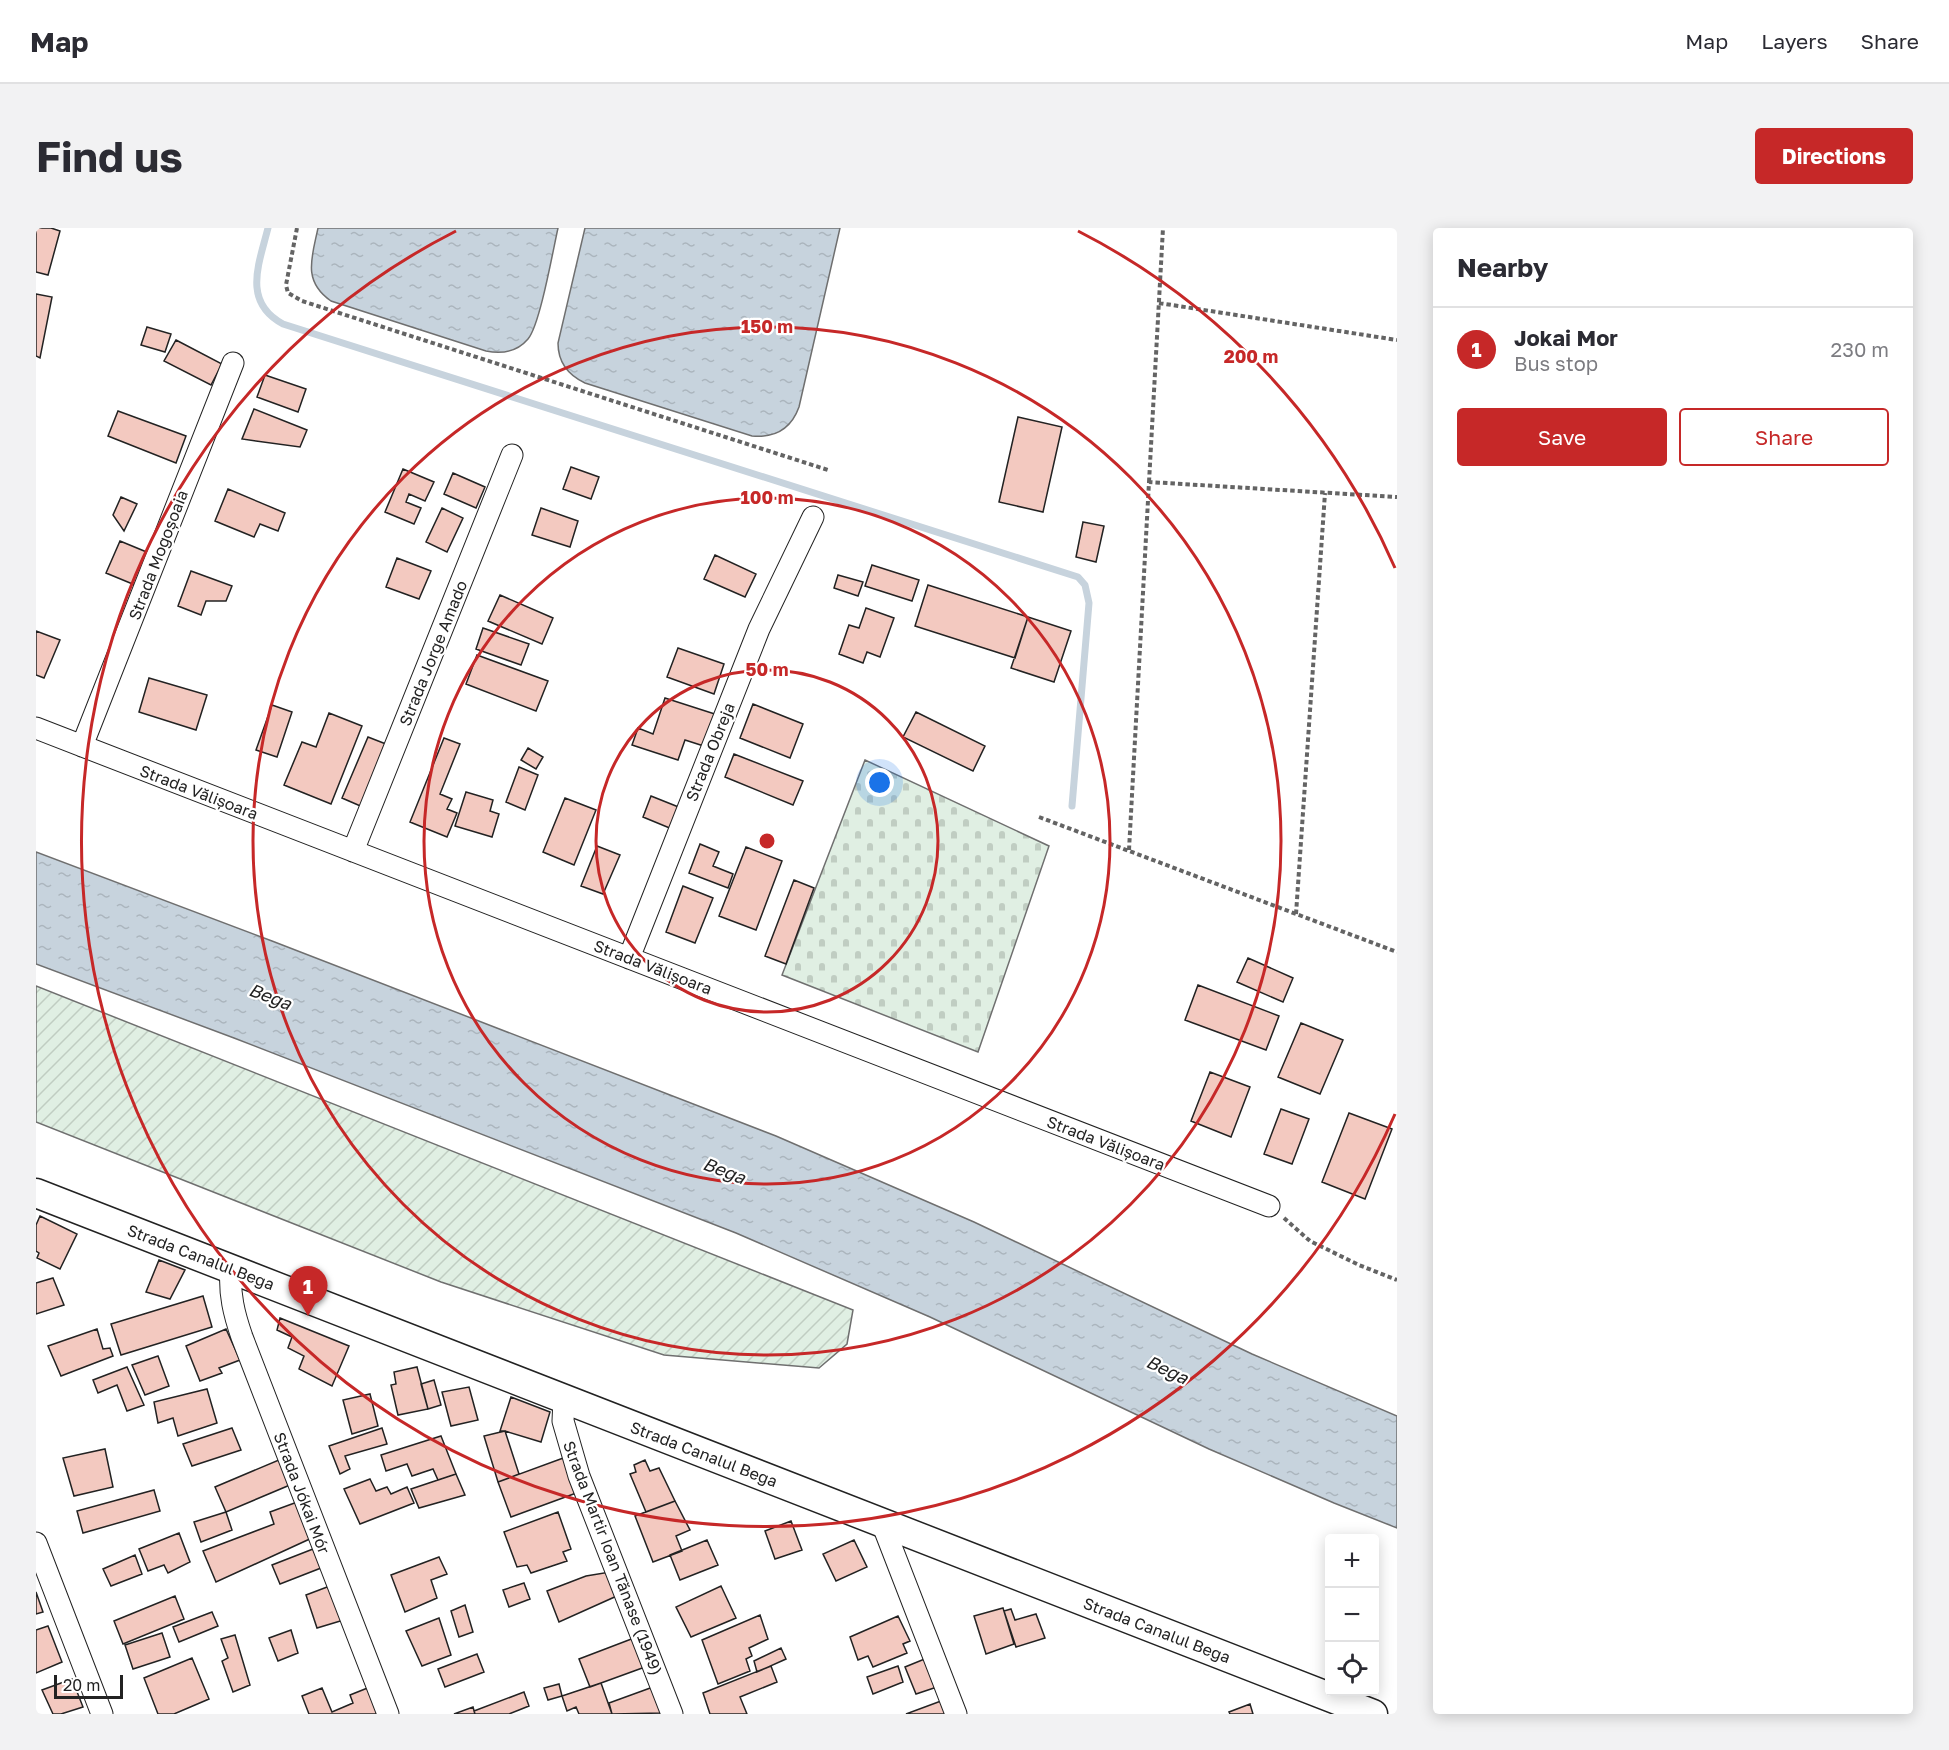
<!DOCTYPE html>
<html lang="en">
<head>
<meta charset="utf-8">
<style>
  :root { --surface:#fff; --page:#f2f2f3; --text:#2b2b33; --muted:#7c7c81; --line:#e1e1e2; --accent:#c62828 }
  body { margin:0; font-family:"Golos Text",sans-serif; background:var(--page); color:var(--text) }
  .controls { position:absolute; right:18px; bottom:18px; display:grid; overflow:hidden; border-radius:6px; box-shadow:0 3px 15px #0003 }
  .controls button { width:54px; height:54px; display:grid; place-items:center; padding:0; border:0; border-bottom:2px solid var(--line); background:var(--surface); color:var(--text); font:30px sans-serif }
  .scale { position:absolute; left:18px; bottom:15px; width:69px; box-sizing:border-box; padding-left:6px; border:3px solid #222; border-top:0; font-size:16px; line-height:21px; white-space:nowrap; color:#222; -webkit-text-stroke:4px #fff; paint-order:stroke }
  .you { position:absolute; left:844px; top:555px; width:21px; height:21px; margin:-15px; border:4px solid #fff; border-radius:50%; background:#1a73e8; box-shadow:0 0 0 9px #1a73e833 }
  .badge { display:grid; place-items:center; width:39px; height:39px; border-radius:50%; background:var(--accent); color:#fff; font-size:20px; font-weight:700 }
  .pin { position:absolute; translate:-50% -50px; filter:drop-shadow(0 2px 3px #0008) }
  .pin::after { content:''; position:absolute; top:32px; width:21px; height:18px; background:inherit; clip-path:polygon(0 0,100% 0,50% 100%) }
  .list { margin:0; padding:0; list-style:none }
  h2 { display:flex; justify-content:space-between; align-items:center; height:78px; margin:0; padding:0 24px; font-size:26px }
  h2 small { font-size:20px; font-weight:400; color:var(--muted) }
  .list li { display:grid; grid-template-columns:39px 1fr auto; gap:18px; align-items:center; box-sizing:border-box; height:84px; padding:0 24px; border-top:2px solid var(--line) }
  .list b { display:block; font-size:22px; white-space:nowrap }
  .list p { margin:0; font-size:20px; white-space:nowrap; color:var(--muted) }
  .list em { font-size:20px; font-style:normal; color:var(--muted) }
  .actions { display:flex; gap:12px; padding:18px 24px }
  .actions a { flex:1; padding:14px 0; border:2px solid var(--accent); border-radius:6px; text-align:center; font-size:21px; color:var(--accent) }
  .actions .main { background:var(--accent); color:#fff }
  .icon { flex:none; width:33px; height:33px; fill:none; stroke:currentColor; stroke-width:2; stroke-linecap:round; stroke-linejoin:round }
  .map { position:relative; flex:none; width:1361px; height:1486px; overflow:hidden; border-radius:6px }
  header { display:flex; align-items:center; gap:36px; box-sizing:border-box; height:84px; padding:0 30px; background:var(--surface); border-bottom:2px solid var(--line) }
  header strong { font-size:28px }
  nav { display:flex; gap:33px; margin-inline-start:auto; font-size:21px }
  .intro { display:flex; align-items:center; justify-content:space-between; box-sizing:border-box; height:144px; padding:0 36px }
  h1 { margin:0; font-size:42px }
  .button { padding:15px 27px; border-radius:6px; background:var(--accent); color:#fff; font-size:21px; font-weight:700 }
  main { display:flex; gap:36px; padding:0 36px }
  aside { flex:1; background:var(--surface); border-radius:6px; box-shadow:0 3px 15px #0003 }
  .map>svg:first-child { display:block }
</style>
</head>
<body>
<header>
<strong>Map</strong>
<nav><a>Map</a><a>Layers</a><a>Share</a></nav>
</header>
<div class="intro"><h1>Find us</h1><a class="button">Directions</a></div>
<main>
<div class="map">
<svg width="1361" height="1486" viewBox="0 0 1361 1486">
  <defs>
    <pattern id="cemetery-stones" width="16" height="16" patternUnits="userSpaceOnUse" patternTransform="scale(1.5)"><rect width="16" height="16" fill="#e0efe3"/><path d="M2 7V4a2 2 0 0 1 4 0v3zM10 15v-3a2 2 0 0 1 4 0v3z" fill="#c0cdc2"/></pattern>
    <pattern id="garden-furrows" width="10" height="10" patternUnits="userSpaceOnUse" patternTransform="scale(1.5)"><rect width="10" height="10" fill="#e0efe3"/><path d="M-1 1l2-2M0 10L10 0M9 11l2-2" fill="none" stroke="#c0cdc2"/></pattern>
    <pattern id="water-ripples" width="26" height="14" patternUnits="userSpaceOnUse" patternTransform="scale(1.5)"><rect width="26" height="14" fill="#c7d3dd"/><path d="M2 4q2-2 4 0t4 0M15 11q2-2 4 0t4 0" fill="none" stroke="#abb5bd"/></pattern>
  </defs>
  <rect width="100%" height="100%" fill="#fff"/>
  <path fill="url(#cemetery-stones)" stroke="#6f6f6f" stroke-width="1.5" d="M829,532L1013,618L942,824L746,747Z"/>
  <path fill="url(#garden-furrows)" stroke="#6f6f6f" stroke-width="1.5" d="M0,758L817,1082L811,1116L783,1140L628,1127L405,1054L0,894Z"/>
  <path fill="url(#water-ripples)" stroke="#6f6f6f" stroke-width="1.5" d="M282,0H522C517,22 504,97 492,111C481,124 465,126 450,123L295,73C266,53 276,29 282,0Z
    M549,0H804L763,179C755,201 738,210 716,208L549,155C532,147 522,134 522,115Z
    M0,624L236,713L740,908L938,994L1216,1126L1361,1188V1300L1298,1275L1173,1221L894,1089L700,1005L198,810L0,736Z"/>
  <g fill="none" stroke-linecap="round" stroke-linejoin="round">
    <path stroke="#c7d3dd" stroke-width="7" d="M232,0C223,36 206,74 247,96L1042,349L1049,357L1053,375L1036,578"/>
  </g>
  <path fill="#f3c9c0" stroke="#222" stroke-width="1.5" d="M0,0H15L24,3L12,47L0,44Z
    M0,66L16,69L4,130L0,128Z
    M111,99L135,106L129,124L105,117Z
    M140,112L186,136L175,157L128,133Z
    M229,147L270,161L262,184L221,169Z
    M218,181L271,202L264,219L206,211Z
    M82,183L150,208L140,235L72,208Z
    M982,189L1026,199L1007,284L963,274Z
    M535,239L563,249L555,271L527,261Z
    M367,241L398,254L389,273L373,266L370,274L385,280L378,296L349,284Z
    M417,245L449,259L440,280L408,266Z
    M192,261L249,285L242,303L224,296L218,309L179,293Z
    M85,269L101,276L88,303L77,287Z
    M406,280L427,290L411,324L390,314Z
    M505,280L542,293L534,319L496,307Z
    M1047,294L1068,298L1060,334L1040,329Z
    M84,313L113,325L99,357L70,345Z
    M679,327L720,346L709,369L668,351Z
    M361,330L395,343L383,371L350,359Z
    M836,337L883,352L876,373L829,358Z
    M155,343L196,358L190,373H170L165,387L142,378Z
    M802,347L827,354L822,368L798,360Z
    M892,357L992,389L979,430L879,398Z
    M464,367L517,390L506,416L452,393Z
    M830,380L858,390L844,429L831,424L827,435L803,426L813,397L823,400Z
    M992,389L1035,403L1018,454L975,440Z
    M447,400L493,416L485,437L440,421Z
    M0,403L24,412L8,450L0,447Z
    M642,420L688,436L678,466L631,449Z
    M441,427L512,453L500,483L430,456Z
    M113,450L171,467L160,502L103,484Z
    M629,470L685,488L674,520L649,512L642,532L596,517L602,500L617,506Z
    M717,476L767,496L754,530L704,510Z
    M236,477L256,484L241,529L220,522Z
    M880,484L949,518L937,543L867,509Z
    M293,485L326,498L295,576L248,557L266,514L280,519Z
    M332,509L355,518L329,580L306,570Z
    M408,510L424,516L404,566L416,571L411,581L421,585L411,609L374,594Z
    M492,520L507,529L500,541L485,532Z
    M698,526L767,553L757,577L689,549Z
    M483,539L502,547L489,582L470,574Z
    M430,564L457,572L454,583L463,586L456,609L419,598Z
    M615,568L645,580L636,601L607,589Z
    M529,570L560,582L538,637L507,624Z
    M664,616L683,624L677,638L697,646L692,660L653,645Z
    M561,618L584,627L567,666L545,658Z
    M710,619L746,633L720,702L683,688Z
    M758,652L778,660L750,736L729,728Z
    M647,658L677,670L659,715L630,704Z
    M1212,730L1257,750L1247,774L1201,754Z
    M1162,757L1243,788L1230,822L1149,792Z
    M1265,795L1307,812L1284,866L1242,849Z
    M1174,844L1214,859L1195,909L1155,893Z
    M1245,881L1273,891L1256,936L1228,926Z
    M1313,885L1356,901L1329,971L1286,954Z
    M4,988L41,1006L24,1041L1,1030L3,1025L0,1023V997Z
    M123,1032L149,1042L134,1071L110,1064Z
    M17,1050L28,1077L0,1086V1055Z
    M167,1068L176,1099L85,1127L75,1096Z
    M244,1090L313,1118L296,1158L263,1141L268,1128L252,1120L256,1109L241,1102Z
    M61,1101L67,1121L74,1120L77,1128L25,1148L12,1118Z
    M190,1101L204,1132L183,1140L186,1145L164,1153L150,1118Z
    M122,1128L133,1158L109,1167L96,1137Z
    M91,1139L108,1177L91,1183L81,1157L62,1165L57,1152Z
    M381,1139L392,1181L362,1187L355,1157L360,1156L358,1144Z
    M398,1152L405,1177L392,1181L385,1156Z
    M433,1159L442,1192L415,1198L406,1164Z
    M171,1161L181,1195L142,1208L137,1190L122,1195L118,1174Z
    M334,1166L342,1198L316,1206L307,1172Z
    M475,1169L514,1184L505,1214L469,1203H464Z
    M196,1200L205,1222L156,1238L147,1216Z
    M346,1200L351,1216L309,1228L314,1241L304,1246L293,1218Z
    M469,1203L483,1246L462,1254L448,1208Z
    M405,1208L420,1246L402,1252L397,1241L376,1248L371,1236L350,1243L345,1227Z
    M69,1221L77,1259L38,1268L27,1230Z
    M250,1229L261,1254L190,1284L179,1259Z
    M530,1229L543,1264L475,1289L462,1254Z
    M609,1232L614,1243L623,1240L639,1273L610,1284L594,1246L600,1244L598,1237Z
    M420,1246L429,1267L383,1280L375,1261Z
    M334,1251L340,1263L351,1259L355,1266L371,1259L378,1275L324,1296L308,1261Z
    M118,1262L124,1283L47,1305L41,1283Z
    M264,1273L278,1309L180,1354L167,1323L238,1296L234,1284Z
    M639,1273L654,1302L640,1308L646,1323L617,1334L599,1288Z
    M190,1284L196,1302L165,1314L158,1294Z
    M522,1284L535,1321L527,1324L531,1333L495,1345L491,1337L481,1339L468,1304Z
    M755,1293L766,1322L739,1331L729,1303Z
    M143,1305L154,1334L132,1345L128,1337L112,1343L103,1321Z
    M671,1312L682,1337L644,1352L634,1327Z
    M818,1312L831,1339L800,1353L787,1326Z
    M277,1321L285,1340L244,1356L236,1337Z
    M99,1327L106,1346L75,1358L67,1341Z
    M403,1329L411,1346L395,1352L401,1370L369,1384L355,1347Z
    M574,1344L583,1367L523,1394L511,1363L550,1348Z
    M488,1355L494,1371L473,1379L467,1362Z
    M299,1356L311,1391L281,1400L270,1367Z
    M685,1358L700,1390L655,1409L640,1379Z
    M0,1364L7,1384L0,1386Z
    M139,1368L148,1391L87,1416L78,1393Z
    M429,1377L437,1404L423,1409L415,1383Z
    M967,1380L978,1416L950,1426L938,1388Z
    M975,1381L979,1392L1000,1386L1009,1410L980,1419L968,1383Z
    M176,1384L182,1398L143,1414L137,1399Z
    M724,1387L732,1411L713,1420L716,1428L710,1431L714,1443L682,1456L666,1412Z
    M862,1388L874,1413L867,1416L871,1425L837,1439L832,1428L822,1432L814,1409Z
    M403,1390L415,1427L386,1438L370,1403Z
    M12,1398L26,1434L0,1445V1402Z
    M255,1402L262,1425L242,1433L233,1410Z
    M126,1405L134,1429L97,1441L89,1417Z
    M199,1407L214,1457L197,1464L186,1433L192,1430L185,1411Z
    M598,1410L609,1439L554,1459L543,1431Z
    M745,1420L750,1431L721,1444L718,1433Z
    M441,1426L448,1444L409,1459L402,1441Z
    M156,1430L173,1471L138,1486H122L108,1450Z
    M891,1430L901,1459L880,1466L869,1439Z
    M735,1438L741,1454L704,1469L711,1486H674L667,1465Z
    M862,1438L867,1454L837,1466L831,1449Z
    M36,1451L47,1479L25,1486H17L6,1462Z
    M565,1455L576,1486H543L540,1479L531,1483L526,1468Z
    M523,1456L526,1468L512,1472L508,1460Z
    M339,1457L351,1486H273L266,1468L286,1460L296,1484L317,1475L314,1467Z
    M617,1459L627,1485L576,1486L573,1475Z
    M488,1464L493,1478L473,1486H439L438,1483Z
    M905,1473L910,1486H870Z
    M1214,1476L1217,1486H1194L1193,1484Z
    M437,1479L439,1486H418Z"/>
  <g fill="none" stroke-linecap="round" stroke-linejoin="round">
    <g stroke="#222" stroke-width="23">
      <path id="street" d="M0,500L1233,978
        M46,518L197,135
        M317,623L476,227
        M593,730L723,401L777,289
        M195,1041C193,1066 198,1086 206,1109L352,1486
        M528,1171L527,1193L543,1248L636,1486
        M846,1295L920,1486
        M0,1315L66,1486"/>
    </g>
    <g stroke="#222" stroke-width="31">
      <path id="secondary" d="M0,965L1337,1486"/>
    </g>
    <path stroke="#646464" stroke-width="4" stroke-dasharray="4.5 3" stroke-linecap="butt" d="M261,0L250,57L252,65L266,73L792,242
      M1123,75L1361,112
      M1113,254L1127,0
      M1003,589L1361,724
      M1093,622L1113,254L1361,269
      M1260,686L1289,265
      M1248,990L1274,1013L1323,1037L1361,1052"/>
    <use href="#street" stroke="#fff" stroke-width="21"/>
    <use href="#secondary" stroke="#fff" stroke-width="28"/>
  </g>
  <g fill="none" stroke="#c62828" stroke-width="3">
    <circle cx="731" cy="613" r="171"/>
    <circle cx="731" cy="613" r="343"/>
    <circle cx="731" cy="613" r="514"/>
    <path d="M1359 886A685 685 0 1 1 420 3M1042 3A685 685 0 0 1 1359 340"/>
  </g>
  <g text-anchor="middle" stroke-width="4.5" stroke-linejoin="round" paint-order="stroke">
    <g font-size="16" fill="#222" stroke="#fff">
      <text transform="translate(122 327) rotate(-69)" y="6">Strada Mogoșoaia</text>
      <text transform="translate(397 425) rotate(-68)" y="6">Strada Jorge Amado</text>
      <text transform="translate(674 524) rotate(-68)" y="6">Strada Obreja</text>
      <text transform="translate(163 564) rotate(21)" y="6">Strada Vălișoara</text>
      <text transform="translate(617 739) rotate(21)" y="6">Strada Vălișoara</text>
      <text transform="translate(1070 915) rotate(21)" y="6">Strada Vălișoara</text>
      <text transform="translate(165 1029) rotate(21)" y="6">Strada Canalul Bega</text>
      <text transform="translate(668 1226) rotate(21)" y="6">Strada Canalul Bega</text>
      <text transform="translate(266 1265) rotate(69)" y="6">Strada Jókai Mór</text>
      <text transform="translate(577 1330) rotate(69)" y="6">Strada Martir Ioan Tănase (1949)</text>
      <text transform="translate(1121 1402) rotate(21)" y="6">Strada Canalul Bega</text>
    </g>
    <g font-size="18" font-style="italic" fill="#222" stroke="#fff">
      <text transform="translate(234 769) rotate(21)" y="6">Bega</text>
      <text transform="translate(688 943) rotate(21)" y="6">Bega</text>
      <text transform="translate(1131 1142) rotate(25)" y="6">Bega</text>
    </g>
  </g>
  <circle cx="731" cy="613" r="9" fill="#c62828" stroke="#fff" stroke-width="3"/>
  <g font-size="18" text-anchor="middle" font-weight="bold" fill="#c62828" stroke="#fff" stroke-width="4.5" stroke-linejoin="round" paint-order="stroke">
    <text x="731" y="105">150 m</text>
    <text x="1215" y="135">200 m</text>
    <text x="731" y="276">100 m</text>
    <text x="731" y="448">50 m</text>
  </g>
</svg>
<div class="controls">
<button>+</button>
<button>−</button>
<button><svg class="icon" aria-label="locate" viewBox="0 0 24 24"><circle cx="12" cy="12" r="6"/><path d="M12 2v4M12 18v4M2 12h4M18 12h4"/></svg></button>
</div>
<div class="scale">20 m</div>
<div class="you"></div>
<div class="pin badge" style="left:272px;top:1088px">1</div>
</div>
<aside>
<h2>Nearby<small></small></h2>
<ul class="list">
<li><span class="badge">1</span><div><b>Jokai Mor</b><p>Bus stop</p></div><em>230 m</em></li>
</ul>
<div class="actions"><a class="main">Save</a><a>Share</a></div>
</aside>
</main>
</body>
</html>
